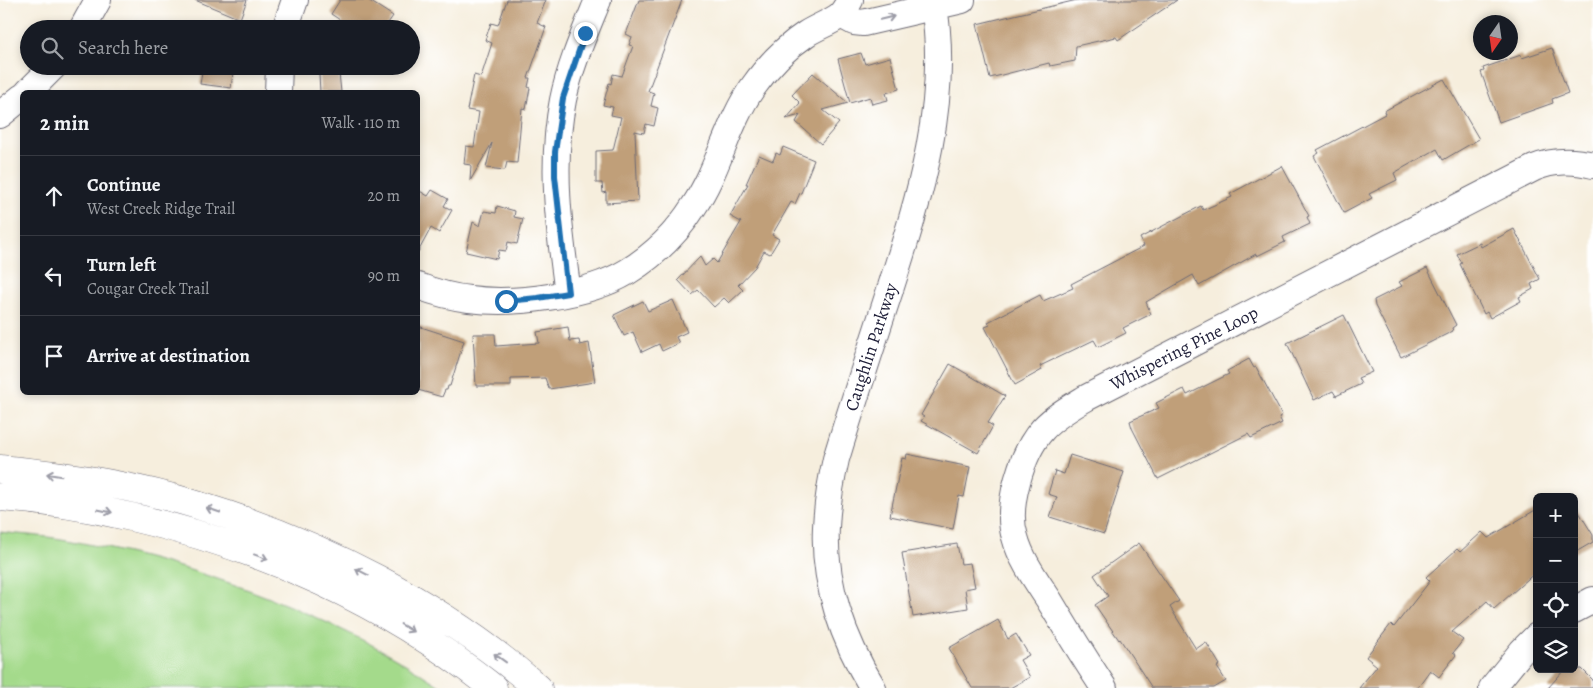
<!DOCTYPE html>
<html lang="en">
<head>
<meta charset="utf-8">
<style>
  :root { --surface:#171b24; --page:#20242c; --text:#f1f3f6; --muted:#9ea1a6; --line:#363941 }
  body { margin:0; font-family:Alegreya,serif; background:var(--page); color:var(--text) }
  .controls { position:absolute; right:15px; bottom:15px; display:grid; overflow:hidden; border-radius:8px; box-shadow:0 2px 8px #0003 }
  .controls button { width:45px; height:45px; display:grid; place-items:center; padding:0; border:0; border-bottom:1px solid var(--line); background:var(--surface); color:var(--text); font:25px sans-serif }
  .compass { position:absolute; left:1473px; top:15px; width:45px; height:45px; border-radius:50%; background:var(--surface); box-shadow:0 2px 8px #0003; rotate:193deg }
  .stop { position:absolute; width:15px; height:15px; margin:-11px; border:4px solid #1f6fb2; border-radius:50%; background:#fff }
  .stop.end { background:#1f6fb2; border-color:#fff; box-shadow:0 1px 5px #0008 }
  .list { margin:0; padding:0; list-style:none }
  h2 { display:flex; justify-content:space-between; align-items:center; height:65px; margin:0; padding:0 20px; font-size:21px }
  h2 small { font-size:16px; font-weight:400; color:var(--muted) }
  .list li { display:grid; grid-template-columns:32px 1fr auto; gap:15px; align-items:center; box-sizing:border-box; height:80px; padding:0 20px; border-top:1px solid var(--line) }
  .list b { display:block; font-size:19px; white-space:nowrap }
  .list p { margin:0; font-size:16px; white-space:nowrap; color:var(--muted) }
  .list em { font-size:16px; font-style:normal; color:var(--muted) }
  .icon { flex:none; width:28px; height:28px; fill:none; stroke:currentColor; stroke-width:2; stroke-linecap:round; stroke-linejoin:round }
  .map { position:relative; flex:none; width:1593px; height:688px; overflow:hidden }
  .search { position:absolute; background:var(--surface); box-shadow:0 2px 8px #0003; left:20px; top:20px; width:400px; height:55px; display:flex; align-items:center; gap:12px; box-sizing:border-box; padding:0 18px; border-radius:28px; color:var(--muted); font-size:19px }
  .panel { position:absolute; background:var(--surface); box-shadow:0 2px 8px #0003; left:20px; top:90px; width:400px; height:305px; border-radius:8px }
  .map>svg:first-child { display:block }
</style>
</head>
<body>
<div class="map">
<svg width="1593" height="688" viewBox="0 0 1593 688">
  <rect width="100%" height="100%" fill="#fff"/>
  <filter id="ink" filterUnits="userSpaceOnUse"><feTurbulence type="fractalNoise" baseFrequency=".02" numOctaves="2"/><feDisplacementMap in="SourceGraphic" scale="10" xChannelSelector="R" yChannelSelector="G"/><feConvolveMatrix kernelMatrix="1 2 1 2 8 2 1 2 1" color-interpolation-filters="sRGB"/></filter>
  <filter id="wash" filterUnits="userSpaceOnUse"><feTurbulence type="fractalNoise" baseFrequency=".0096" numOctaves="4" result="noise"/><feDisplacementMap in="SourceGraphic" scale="20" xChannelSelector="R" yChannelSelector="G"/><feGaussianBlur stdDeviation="1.12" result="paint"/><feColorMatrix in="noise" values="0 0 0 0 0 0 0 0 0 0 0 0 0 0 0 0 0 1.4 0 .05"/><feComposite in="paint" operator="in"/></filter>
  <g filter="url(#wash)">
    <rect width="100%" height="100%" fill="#f6eedd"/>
    <path fill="#a4da8b" stroke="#637e63" d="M0,532C24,535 48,536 72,541C179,561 289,599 385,652C405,663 424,676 443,688H0Z"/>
    <g id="blocks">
      <path fill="#c09f79" d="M195,0H247L240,19Z
        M340,0H368L393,16L384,29H339L343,22L331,14Z
        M507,0H546L537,23L546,27L528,78H530L528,87L530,88L526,109L522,108L517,163L507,162L505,170L486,168L492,143L470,181L471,165L464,164L466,146L474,147L479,112L467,110L474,75L481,77L492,43L485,40L491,23L498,25Z
        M639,0H682L648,91L654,93L651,106L658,108L654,126L646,124L644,133L635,131L638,201L606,203V192L603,193L602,183H596V151L613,150L621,117L611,115L613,107L603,105L609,83L611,84L613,74L622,76L633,46L629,45L632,37L626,34Z
        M1077,0H1177L1118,40L1116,37L1076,46L1075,61L1050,66L1049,63L990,78L977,24Z
        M1552,48L1568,93L1552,99L1553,103L1499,122L1481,72L1484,71L1483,68L1521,55L1522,58Z
        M861,53L865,64L890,57L899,89L886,93L888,100L872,104L870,97L850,103L838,59Z
        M203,66H234L231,88L200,84Z
        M339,73L341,92H320L319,74Z
        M813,73L848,103L823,110L839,123L821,144L796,122L800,115L786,119L800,103L792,95Z
        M1444,79L1479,139L1443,160L1437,149L1394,173L1397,180L1369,194L1372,198L1344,213L1314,156L1319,153L1317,150L1385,114L1384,111Z
        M783,147L814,160L801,193H800L795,204L791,202L772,235L779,239L770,254L764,251L755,267L738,285L743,290L729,303L724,298L714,307L698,290L692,295L678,280L700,257L705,266L713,259L717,263L741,222L730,216L748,184H746L759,155L773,161L776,153L780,155Z
        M1282,166L1309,216L1307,217L1310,224L1283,237L1285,242L1257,256L1256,254L1199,286L1193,275L1146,302L1151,314L1123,328L1126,333L1098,347L1094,340L1040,366L1042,370L1015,385L985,327L990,325L988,322L1040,295L1043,301L1073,288L1071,284L1144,246L1140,238L1201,206L1203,210L1232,197L1230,194Z
        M418,190L428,196L432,190L448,199L444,206L452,210L439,233L431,228L418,252Z
        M497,206L515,211L514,217L523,219L517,244L508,242L506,251L499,250L497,259L466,252L473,222L480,226L484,211L496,213Z
        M1514,229L1540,279L1531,284L1533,289L1519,297L1521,301L1490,318L1487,312L1484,314L1460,264L1462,263L1457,254L1480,243L1481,247Z
        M1427,268L1456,325L1452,328L1453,331L1401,357L1375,306L1374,300L1402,286L1399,282Z
        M673,300L687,332L676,337L679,343L662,351L659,344L642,352L633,332L624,336L614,315L643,301L648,311Z
        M1344,315L1372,372L1358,378L1361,384L1336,396L1333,391L1314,400L1287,343Z
        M418,326L464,341L450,386H448L447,390H445L442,397L418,390Z
        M568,327L570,341L579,340L580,345L589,343L595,382L549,389L545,378L511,379V386H476L473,334H495L496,346L539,343L537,332Z
        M1249,359L1254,368L1256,367L1282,415L1279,417L1282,423L1251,438L1248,434L1158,479L1132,428L1130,421L1159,408L1156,403L1184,389L1187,395L1229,374L1227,371Z
        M950,364L1005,396L988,423L993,426L978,453L921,421L924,417L921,415Z
        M907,454L970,467L964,497L959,496L953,529L890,516L902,458L906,459Z
        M1070,455L1124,472L1104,534L1050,517L1057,497L1048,494L1055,471L1064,474Z
        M1574,504L1593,535V542L1574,553Z
        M1537,509V571L1494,609L1487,601L1452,632L1463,640L1453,653L1456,655L1439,677L1430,670L1417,688H1359L1377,666L1366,657L1391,624L1394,627L1430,581L1426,577L1457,549L1460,552L1482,532L1488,538Z
        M1139,543L1179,601L1170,607L1196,649L1206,642L1220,665L1217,667L1226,681L1214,688H1152L1120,639L1119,640L1095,605L1108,596L1094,575Z
        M957,544L961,564L970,563L975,587L965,589L968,608L913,617L902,553Z
        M998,620L1008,639L1016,634L1029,655L1020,660L1030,677L1010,688H972L949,648Z
        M1565,669H1582L1593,680V688H1548Z"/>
    </g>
  </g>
  <g filter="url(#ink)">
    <use href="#blocks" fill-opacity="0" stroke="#6c6974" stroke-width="1"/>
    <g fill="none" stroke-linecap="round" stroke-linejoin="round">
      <g stroke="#6c6974" stroke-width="28">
        <path id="minor" d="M841,15L854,22L863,23L962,0
          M82,29L98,0
          M285,29L295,0
          M28,92L54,66
          M278,92L279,66
          M0,115L22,97
          M418,286C434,292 451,297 469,299C515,305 587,296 627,272C655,255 677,233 694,206C719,169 727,124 753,87C767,67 785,48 806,34C817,27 829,23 839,16C844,12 847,5 850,0
          M568,293C559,229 550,164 563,100C570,66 585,32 598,0
          M1574,610L1593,600
          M873,688C844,641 823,584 826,527C827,504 831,481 836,459C853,403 871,348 889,293C919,199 951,100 933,0
          M1104,688C1085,659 1067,630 1049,600C1036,580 1021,560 1015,537C1005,507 1022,452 1043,429C1055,416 1071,407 1086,398L1534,168C1554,160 1572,160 1593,165
          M1492,688L1522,651L1537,636"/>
      </g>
      <g stroke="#6c6974" stroke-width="29">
        <path id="major" d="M0,469C66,475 133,485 197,505C320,542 441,604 538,688
          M0,497C44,500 88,507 131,517C262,547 388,603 493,688"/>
      </g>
      <use href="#minor" stroke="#fff" stroke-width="26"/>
      <use href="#major" stroke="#fff" stroke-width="28"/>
    </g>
    <defs><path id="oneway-shaft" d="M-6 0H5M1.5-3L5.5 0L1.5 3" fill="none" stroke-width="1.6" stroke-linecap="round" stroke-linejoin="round" transform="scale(1.25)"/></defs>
    <g stroke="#9c9ca7">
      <use href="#oneway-shaft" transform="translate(887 18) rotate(-13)"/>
      <use href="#oneway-shaft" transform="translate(54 475) rotate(-171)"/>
      <use href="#oneway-shaft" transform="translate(213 510) rotate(-161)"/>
      <use href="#oneway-shaft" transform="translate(105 511) rotate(12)"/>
      <use href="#oneway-shaft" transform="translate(261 557) rotate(20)"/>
      <use href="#oneway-shaft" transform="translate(362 572) rotate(-153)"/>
      <use href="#oneway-shaft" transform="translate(407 628) rotate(31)"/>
      <use href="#oneway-shaft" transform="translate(500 658) rotate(-144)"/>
    </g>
  </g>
  <g fill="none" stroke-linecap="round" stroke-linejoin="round" filter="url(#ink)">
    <path stroke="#1f6fb2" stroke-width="6" d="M506,301L538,298L568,293L555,176V152L563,98L585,33"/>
  </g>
  <g text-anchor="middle" stroke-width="4" stroke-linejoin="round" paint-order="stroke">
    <g font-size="18" fill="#22223b" stroke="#fff">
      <text transform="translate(871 347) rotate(-72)" y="6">Caughlin Parkway</text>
      <text transform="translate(1184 348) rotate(-27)" y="6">Whispering Pine Loop</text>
    </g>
  </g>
</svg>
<div class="controls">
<button>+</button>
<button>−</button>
<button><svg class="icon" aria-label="locate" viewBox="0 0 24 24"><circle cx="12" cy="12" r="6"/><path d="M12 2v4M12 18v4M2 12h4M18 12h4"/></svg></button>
<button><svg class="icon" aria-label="layers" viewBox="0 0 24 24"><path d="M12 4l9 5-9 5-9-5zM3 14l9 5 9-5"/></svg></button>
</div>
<svg class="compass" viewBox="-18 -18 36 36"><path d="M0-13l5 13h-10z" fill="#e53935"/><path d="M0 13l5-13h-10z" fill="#9ea1a6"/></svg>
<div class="stop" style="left:506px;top:301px"></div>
<div class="stop end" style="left:585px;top:33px"></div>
<div class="search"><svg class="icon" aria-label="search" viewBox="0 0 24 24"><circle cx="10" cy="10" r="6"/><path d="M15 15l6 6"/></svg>Search here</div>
<section class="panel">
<h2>2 min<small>Walk · 110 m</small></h2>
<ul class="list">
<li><svg class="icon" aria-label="ahead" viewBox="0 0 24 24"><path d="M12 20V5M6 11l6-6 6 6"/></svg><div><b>Continue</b><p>West Creek Ridge Trail</p></div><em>20 m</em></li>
<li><svg class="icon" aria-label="left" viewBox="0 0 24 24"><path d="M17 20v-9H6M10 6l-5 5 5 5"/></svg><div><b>Turn left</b><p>Cougar Creek Trail</p></div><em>90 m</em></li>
<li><svg class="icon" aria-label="arrive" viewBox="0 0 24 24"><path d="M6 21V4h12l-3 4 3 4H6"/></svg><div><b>Arrive at destination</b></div></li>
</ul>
</section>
</div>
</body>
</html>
